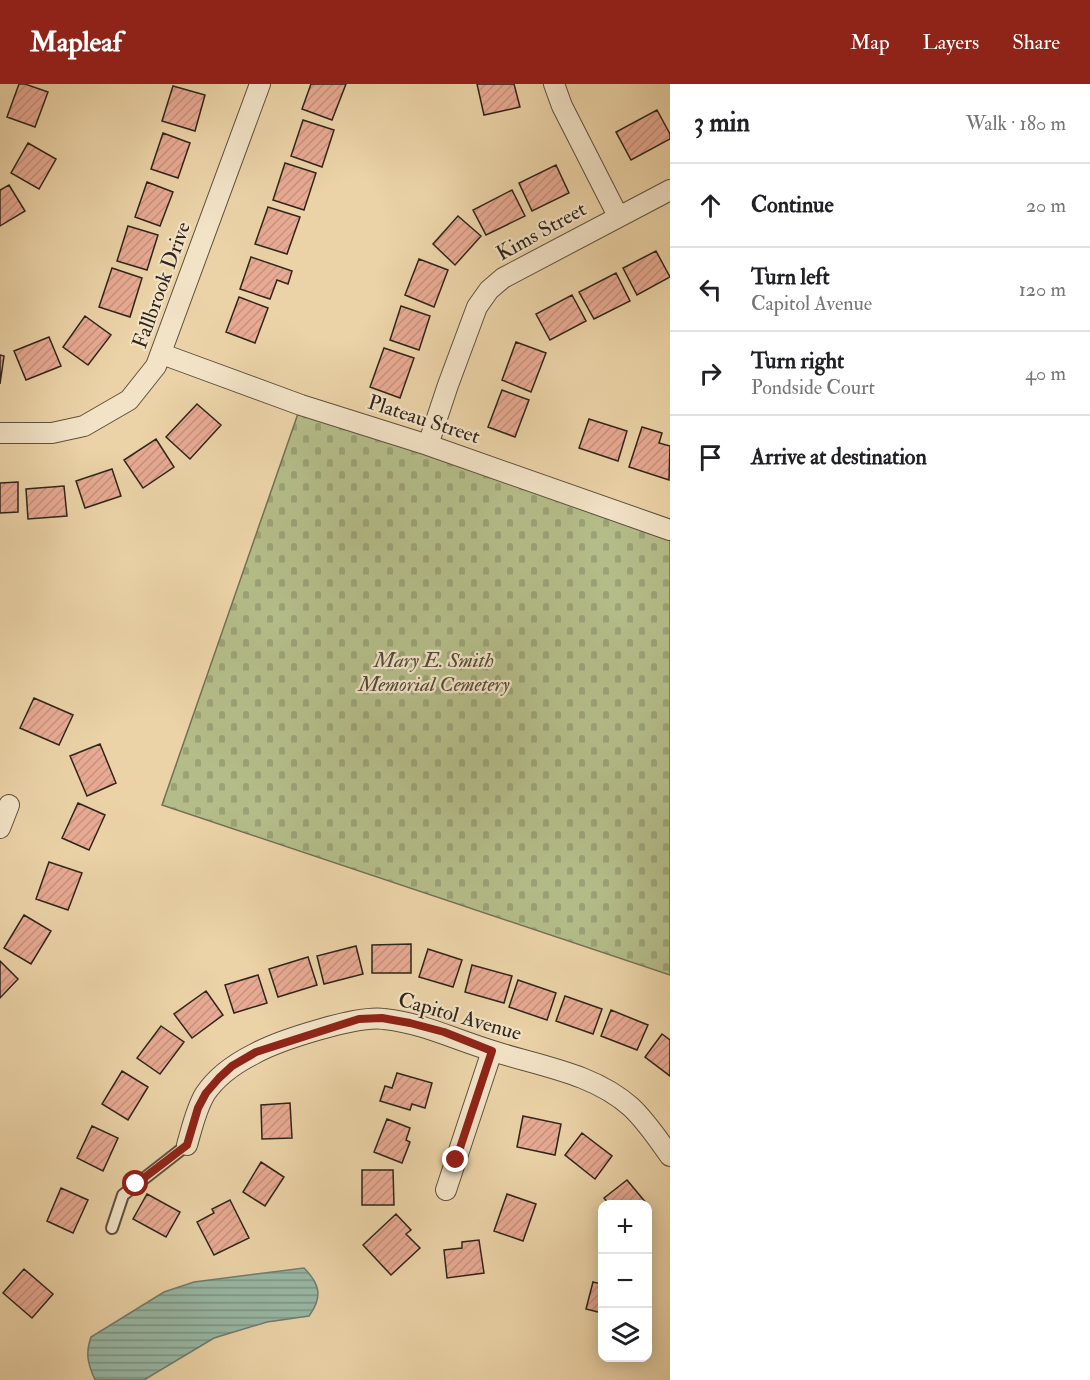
<!DOCTYPE html>
<html lang="en">
<head>
<meta charset="utf-8">
<style>
  :root { --surface:#fff; --page:#f2f2f2; --text:#202124; --muted:#757577; --line:#e0e0e0; --accent:#8f2418 }
  body { margin:0; font-family:"IM FELL Double Pica",serif; background:var(--page); color:var(--text) }
  .controls { position:absolute; right:18px; bottom:18px; display:grid; overflow:hidden; border-radius:12px; box-shadow:0 3px 15px #0003 }
  .controls button { width:54px; height:54px; display:grid; place-items:center; padding:0; border:0; border-bottom:2px solid var(--line); background:var(--surface); color:var(--text); font:30px sans-serif }
  .stop { position:absolute; width:18px; height:18px; margin:-14px; border:4px solid #8f2418; border-radius:50%; background:#fff }
  .stop.end { background:#8f2418; border-color:#fff; box-shadow:0 2px 6px #0008 }
  .list { margin:0; padding:0; list-style:none }
  h2 { display:flex; justify-content:space-between; align-items:center; height:78px; margin:0; padding:0 24px; font-size:26px }
  h2 small { font-size:20px; font-weight:400; color:var(--muted) }
  .list li { display:grid; grid-template-columns:39px 1fr auto; gap:18px; align-items:center; box-sizing:border-box; height:84px; padding:0 24px; border-top:2px solid var(--line) }
  .list b { display:block; font-size:22px; white-space:nowrap }
  .list p { margin:0; font-size:20px; white-space:nowrap; color:var(--muted) }
  .list em { font-size:20px; font-style:normal; color:var(--muted) }
  .icon { flex:none; width:33px; height:33px; fill:none; stroke:currentColor; stroke-width:2; stroke-linecap:round; stroke-linejoin:round }
  .map { position:relative; flex:none; width:670px; height:1296px; overflow:hidden }
  header { display:flex; align-items:center; gap:36px; box-sizing:border-box; height:84px; padding:0 30px; background:var(--accent); color:#fff }
  header strong { font-size:28px }
  nav { display:flex; gap:33px; margin-inline-start:auto; font-size:21px }
  main { display:flex }
  aside { flex:1; background:var(--surface) }
  .map>svg:first-child { display:block }
</style>
</head>
<body>
<header>
<strong>Mapleaf</strong>
<nav><a>Map</a><a>Layers</a><a>Share</a></nav>
</header>
<main>
<div class="map">
<svg width="670" height="1296" viewBox="0 0 670 1296">
  <defs>
    <pattern id="cemetery-stones" width="16" height="16" patternUnits="userSpaceOnUse" patternTransform="scale(1.5)"><rect width="16" height="16" fill="#b4bd89"/><path d="M2 7V4a2 2 0 0 1 4 0v3zM10 15v-3a2 2 0 0 1 4 0v3z" fill="#9ba276"/></pattern>
    <pattern id="water-rules" width="6" height="5" patternUnits="userSpaceOnUse" patternTransform="scale(1.5)"><rect width="6" height="5" fill="#98b8a5"/><path d="M0 2.5h6" fill="none" stroke="#7c9586"/></pattern>
    <pattern id="building-hatch" width="6" height="6" patternUnits="userSpaceOnUse" patternTransform="scale(1.5)"><rect width="6" height="6" fill="#e8aa93"/><path d="M-1 1l2-2M0 6l6-6M5 7l2-2" fill="none" stroke="#c7927e"/></pattern>
  </defs>
  <rect width="100%" height="100%" fill="#ebd3a7"/>
  <filter id="stains"><feTurbulence type="fractalNoise" baseFrequency=".00333" numOctaves="4"/><feColorMatrix values="0 0 0 0 .2 0 0 0 0 .09 0 0 0 0 .02 0 0 0 .5 -.17"/></filter>
  <radialGradient id="worn" r=".72"><stop offset=".6" stop-color="#630" stop-opacity="0"/><stop offset="1" stop-color="#630" stop-opacity=".3"/></radialGradient>
  <path fill="url(#cemetery-stones)" stroke="#727152" stroke-width="1.5" d="M301,321L670,446V891L162,721Z"/>
  <path fill="url(#water-rules)" stroke="#6e7d6e" stroke-width="1.5" d="M304,1184C320,1200 323,1213 309,1232L267,1238L214,1254L144,1296H95C88,1280 85,1270 91,1253L164,1208L194,1198Z"/>
  <path fill="url(#building-hatch)" stroke="#2f251b" stroke-width="1.5" d="M19,0H25L48,8L35,43L7,33Z
    M311,0H346L332,36L302,25Z
    M477,0H514L520,23L484,31Z
    M173,2L205,11L195,47L162,37Z
    M657,26L670,50V55L631,76L616,48Z
    M303,36L334,46L322,83L291,72Z
    M163,49L190,59L178,94L151,85Z
    M28,59L56,75L39,105L11,89Z
    M285,79L316,89L304,126L273,116Z
    M556,81L569,109L532,127L519,99Z
    M147,98L173,108L160,142L135,133Z
    M9,101L25,127L0,142V106Z
    M512,106L525,132L486,151L473,126Z
    M268,123L300,133L287,170L255,160Z
    M458,132L481,152L455,181L433,160Z
    M128,142L158,151L147,186L117,177Z
    M656,167L670,193L637,211L623,184Z
    M251,173L292,187L288,200L277,196L270,215L240,205Z
    M419,175L448,186L434,223L405,211Z
    M112,184L142,194L130,233L99,223Z
    M616,189L630,217L594,235L579,208Z
    M572,211L586,237L550,256L536,230Z
    M239,213L268,224L255,259L226,248Z
    M401,222L430,232L419,266L390,256Z
    M85,232L111,251L88,281L63,263Z
    M49,253L61,282L26,296L14,267Z
    M516,258L546,269L531,308L502,296Z
    M384,264L414,274L400,314L370,303Z
    M0,271L4,272L0,300Z
    M502,306L529,316L515,353L488,343Z
    M197,320L221,341L190,375L166,353Z
    M589,335L627,347L618,377L579,364Z
    M642,343L662,349L659,359L670,362L669,396L629,383Z
    M156,355L174,383L143,404L124,376Z
    M112,385L121,412L85,424L76,397Z
    M18,398V428L0,429V399Z
    M64,402L67,432L28,435L26,405Z
    M34,614L73,631L59,661L20,644Z
    M100,660L116,699L87,712L70,672Z
    M78,719L105,731L89,766L62,754Z
    M49,778L82,789L68,826L36,815Z
    M24,831L51,847L31,880L4,864Z
    M411,860V889H372V861Z
    M356,862L363,890L324,900L317,872Z
    M428,865L462,876L453,903L419,893Z
    M308,873L317,901L278,913L269,885Z
    M0,877L18,895L0,914Z
    M472,881L512,892L504,919L465,908Z
    M258,891L267,919L234,929L225,901Z
    M518,896L556,909L547,936L509,923Z
    M206,907L223,931L192,954L174,930Z
    M565,912L602,925L593,950L556,937Z
    M611,926L648,941L637,966L601,952Z
    M161,942L184,958L160,990L137,974Z
    M662,950L670,956V992L645,973Z
    M122,987L148,1003L128,1036L102,1020Z
    M397,989L432,999L425,1024L412,1020L410,1026L380,1017L385,1002L392,1004Z
    M290,1019L292,1054L262,1055L261,1021Z
    M523,1032L561,1040L555,1071L517,1063Z
    M387,1035L410,1044L406,1056L410,1058L402,1079L374,1068Z
    M92,1042L118,1054L103,1087L77,1074Z
    M582,1049L612,1072L595,1095L565,1071Z
    M261,1078L284,1093L265,1122L243,1108Z
    M362,1086H393L394,1121H362Z
    M627,1096L647,1120H609L604,1114Z
    M61,1104L88,1116L73,1149L47,1137Z
    M147,1110L180,1128L166,1153L133,1135Z
    M507,1110L536,1120L523,1157L494,1147Z
    M230,1116L249,1154L214,1171L197,1138L214,1129L212,1125Z
    M396,1130L411,1146L406,1150L420,1164L391,1191L363,1161Z
    M479,1156L484,1189L447,1194L444,1166L462,1164V1158Z
    M24,1185L53,1210L32,1234L3,1209Z
    M593,1198L602,1200V1229L586,1225Z"/>
  <g fill="none" stroke-linecap="round" stroke-linejoin="round">
    <g stroke="#5e503e" stroke-width="14">
      <path id="service" d="M112,1144L123,1111L187,1061"/>
    </g>
    <g stroke="#5e503e" stroke-width="22">
      <path id="minor" d="M554,0L562,22L618,132
        M162,270L301,321L428,361L670,446
        M0,349H52L84,342L129,316L156,282L260,0
        M428,361L448,301L477,223L489,206L503,194L670,106
        M0,744L9,721
        M187,1061C192,1044 196,1025 205,1010C217,992 236,979 254,970C279,956 358,931 384,935C423,939 456,956 493,967C539,982 593,989 631,1023C646,1037 658,1055 670,1072
        M446,1106L492,967"/>
    </g>
    <use href="#service" stroke="#f2e2c6" stroke-width="10"/>
    <use href="#minor" stroke="#f2e2c6" stroke-width="20"/>
  </g>
  <g fill="none" stroke-linecap="round" stroke-linejoin="round">
    <path stroke="#8f2418" stroke-width="8" d="M136,1100L187,1061L198,1024L206,1009L219,994L232,982L256,968L359,935L382,934L410,939L444,948L492,967L456,1076"/>
  </g>
  <g text-anchor="middle" stroke-width="4.5" stroke-linejoin="round" paint-order="stroke">
    <g font-size="21" fill="#2f251b" stroke="#f2e2c6">
      <text transform="translate(541 147) rotate(-29)" y="7">Kims Street</text>
      <text transform="translate(161 201) rotate(-70)" y="7">Fallbrook Drive</text>
      <text transform="translate(424 335) rotate(18)" y="7">Plateau Street</text>
      <text transform="translate(460 932) rotate(16)" y="7">Capitol Avenue</text>
    </g>
    <g font-size="21" font-style="italic" fill="#504b36" stroke="#f2e2c6">
      <text x="434" y="583">Mary E. Smith<tspan x="434" dy="24">Memorial Cemetery</tspan></text>
    </g>
  </g>
  <rect width="100%" height="100%" filter="url(#stains)"/>
  <rect width="100%" height="100%" fill="url(#worn)"/>
</svg>
<div class="controls">
<button>+</button>
<button>−</button>
<button><svg class="icon" aria-label="layers" viewBox="0 0 24 24"><path d="M12 4l9 5-9 5-9-5zM3 14l9 5 9-5"/></svg></button>
</div>
<div class="stop" style="left:136px;top:1100px"></div>
<div class="stop end" style="left:456px;top:1076px"></div>
</div>
<aside>
<h2>3 min<small>Walk · 180 m</small></h2>
<ul class="list">
<li><svg class="icon" aria-label="ahead" viewBox="0 0 24 24"><path d="M12 20V5M6 11l6-6 6 6"/></svg><div><b>Continue</b></div><em>20 m</em></li>
<li><svg class="icon" aria-label="left" viewBox="0 0 24 24"><path d="M17 20v-9H6M10 6l-5 5 5 5"/></svg><div><b>Turn left</b><p>Capitol Avenue</p></div><em>120 m</em></li>
<li><svg class="icon" aria-label="right" viewBox="0 0 24 24"><path d="M7 20v-9h11M14 6l5 5-5 5"/></svg><div><b>Turn right</b><p>Pondside Court</p></div><em>40 m</em></li>
<li><svg class="icon" aria-label="arrive" viewBox="0 0 24 24"><path d="M6 21V4h12l-3 4 3 4H6"/></svg><div><b>Arrive at destination</b></div></li>
</ul>
</aside>
</main>
</body>
</html>
